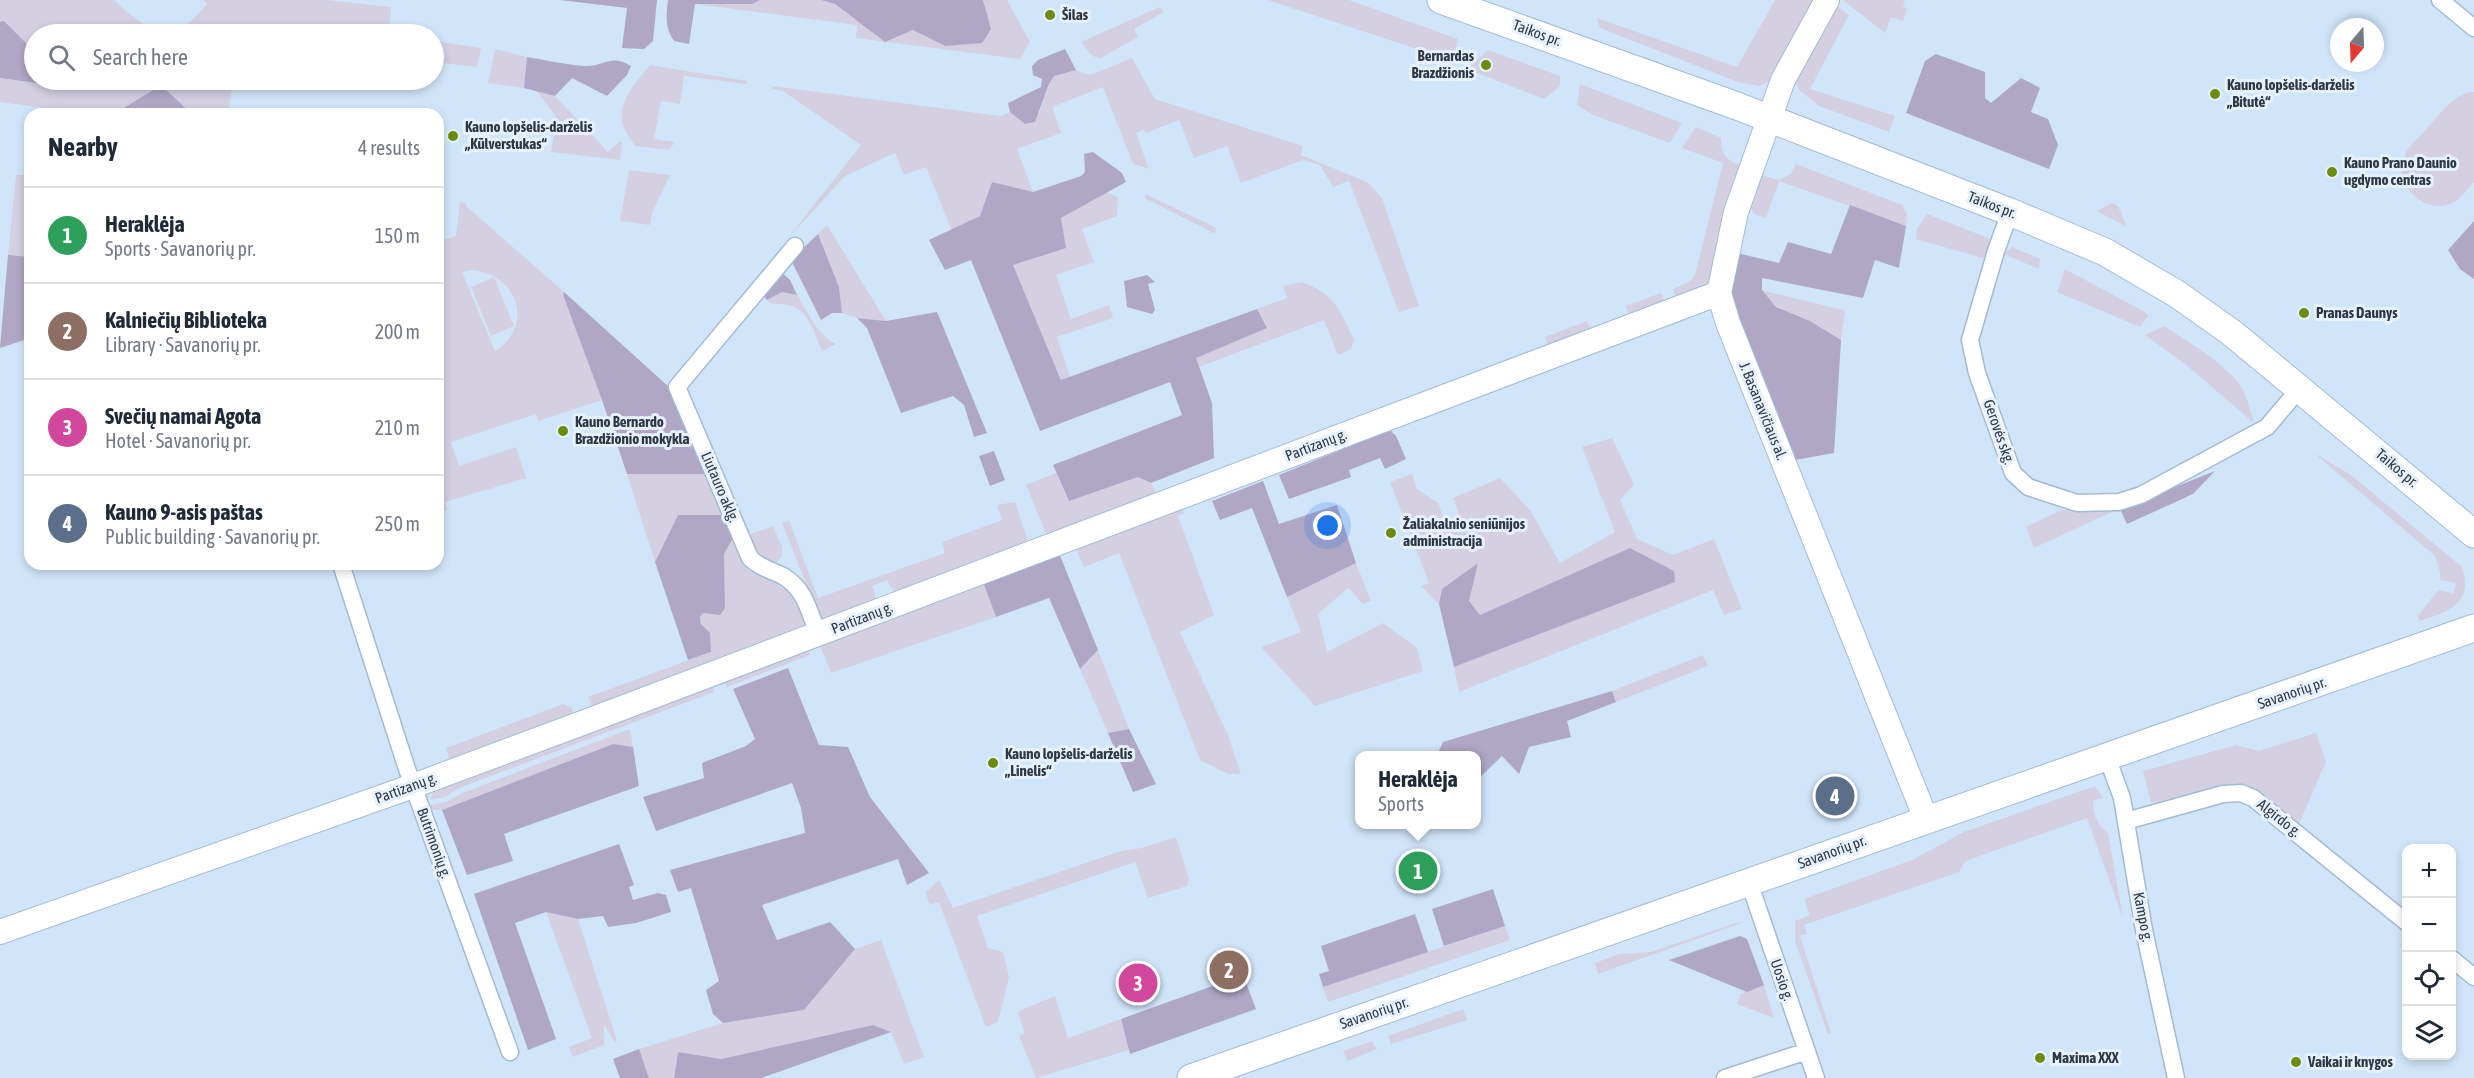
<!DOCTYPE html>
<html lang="en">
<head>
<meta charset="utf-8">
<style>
  :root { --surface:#fff; --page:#f6f6f7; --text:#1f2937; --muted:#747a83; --line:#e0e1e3; --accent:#6b8c0f }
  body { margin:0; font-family:"Asap Condensed",sans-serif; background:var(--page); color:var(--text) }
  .controls { position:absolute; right:18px; bottom:18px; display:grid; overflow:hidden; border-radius:12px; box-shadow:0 3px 9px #0003 }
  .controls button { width:54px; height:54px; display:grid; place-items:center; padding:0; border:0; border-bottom:2px solid var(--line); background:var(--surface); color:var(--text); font:30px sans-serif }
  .compass { position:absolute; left:2330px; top:18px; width:54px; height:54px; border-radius:50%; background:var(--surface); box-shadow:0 3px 9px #0003; rotate:199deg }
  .you { position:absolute; left:1328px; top:526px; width:21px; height:21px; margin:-15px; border:4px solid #fff; border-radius:50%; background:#1a73e8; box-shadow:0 0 0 9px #1a73e833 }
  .badge { display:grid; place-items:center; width:39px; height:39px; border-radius:50%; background:var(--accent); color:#fff; font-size:20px; font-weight:700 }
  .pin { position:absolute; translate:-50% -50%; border:3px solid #fff; box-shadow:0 2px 6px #0006 }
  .popup { position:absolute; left:1355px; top:751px; width:126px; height:78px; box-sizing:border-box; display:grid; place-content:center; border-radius:12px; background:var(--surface); filter:drop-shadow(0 2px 4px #0005); font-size:20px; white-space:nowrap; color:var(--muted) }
  .popup b { font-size:22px; color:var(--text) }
  .popup::after { content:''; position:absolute; left:50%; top:100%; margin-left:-12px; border:12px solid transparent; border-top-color:var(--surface) }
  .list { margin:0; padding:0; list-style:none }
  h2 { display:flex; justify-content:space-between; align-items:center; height:78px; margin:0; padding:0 24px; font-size:26px }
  h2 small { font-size:20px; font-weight:400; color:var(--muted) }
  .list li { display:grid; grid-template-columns:39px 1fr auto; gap:18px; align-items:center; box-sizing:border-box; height:96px; padding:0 24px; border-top:2px solid var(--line) }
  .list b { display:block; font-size:22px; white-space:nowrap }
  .list p { margin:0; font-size:20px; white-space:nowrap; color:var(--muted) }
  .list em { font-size:20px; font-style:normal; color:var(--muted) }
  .icon { flex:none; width:33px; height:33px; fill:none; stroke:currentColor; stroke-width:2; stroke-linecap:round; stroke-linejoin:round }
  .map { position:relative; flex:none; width:2474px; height:1078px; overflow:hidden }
  .search { position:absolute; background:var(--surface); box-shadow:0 3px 9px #0003; left:24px; top:24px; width:420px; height:66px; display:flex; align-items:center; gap:15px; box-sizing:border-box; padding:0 21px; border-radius:33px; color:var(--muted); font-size:22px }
  .panel { position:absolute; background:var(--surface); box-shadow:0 3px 9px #0003; left:24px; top:108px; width:420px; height:462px; border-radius:18px }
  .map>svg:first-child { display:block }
</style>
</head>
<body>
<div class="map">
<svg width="2474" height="1078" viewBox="0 0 2474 1078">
  <rect width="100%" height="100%" fill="#d1e5fa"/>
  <path fill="#d4d0e2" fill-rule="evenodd" d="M0,0H114C133,17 155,40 183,26C192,22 200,11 207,4L203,0H326L391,7V10L388,34H34V51L4,22H0Z
    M760,0H821L835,4L885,42L913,30L945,46L991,29L983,0H1007L1030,42L1020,59L856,38L857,25L695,4H751Z
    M1268,0H1349L1458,39L1452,64L1423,51Z
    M1775,0H1819L1771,81L1759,86L1738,82L1600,28L1597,18L1737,67Z
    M1843,0H1905L1903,7L1907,9L1903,21L1891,17L1885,33Z
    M1835,4L1849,15L1810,89L1895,116L1889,132L1819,106L1799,90L1796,79Z
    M1160,7L1164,12L1134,29L1138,37L1101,58C1091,58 1087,50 1081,42Z
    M434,41L481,48L477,67L434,62Z
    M495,49L527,57L524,88L488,83Z
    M1488,50L1560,76V86L1544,99L1467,69Z
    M1132,58L1155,99L1303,146L1301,155L1367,182L1382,198L1419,306L1399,312L1349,181L1333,187L1320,165L1303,160L1241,183L1227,146L1194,158L1179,120L1146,133L1144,130L1136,133L1149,169L1133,164L1103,87L1052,107L1061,133L1017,149L1033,192L992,182L980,216L952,231L926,167L904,175L895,153L845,176L788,238L861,145L783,91L771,89L772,86L1000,116L1010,112L1025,124L1039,114L1049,84L1054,76L1076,70L1086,74H1093Z
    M650,65L747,81V84L684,76L680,104L661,101L654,139L675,142L669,150L635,146C631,139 625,132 623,125C616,102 638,80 650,65Z
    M0,78L50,85L51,80H233L228,114H192L161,85L114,114H45V108L0,102Z
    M1580,84L1682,123L1670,143L1593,115L1577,105Z
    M535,89L555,96L608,152L620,141L622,144L620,160L551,152L556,116Z
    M2469,92H2474V182C2467,189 2460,201 2450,204C2421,215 2390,179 2406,152C2413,142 2423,133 2431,124C2443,110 2452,98 2469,92Z
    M1696,127L1721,138C1721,153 1725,159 1739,165V167L1712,279L1705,287L1676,300L1673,289L1691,281L1695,275L1723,163L1682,148Z
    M1796,164L1902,205L1907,214L1906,226L1779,181L1766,218L1754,214L1751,208L1761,175L1779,180L1791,174Z
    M629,170L670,175L652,213L650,225L620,221Z
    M16,175H26L28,189L30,190V257L8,255Z
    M1107,192L1118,198L1117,216L1082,229L1094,262L1056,275L1071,319L1109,305L1113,318L1057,337L1070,377L1062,381L1012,265L1065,248L1061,218Z
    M1145,194L1215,227L1216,232L1213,233L1145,198Z
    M460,202L465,203L466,206L564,292L563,295L602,400L538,421L536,414L451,442L459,466L516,447L526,478L445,502L447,510L438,513V241L456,236ZM473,270C518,275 535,325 495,351L462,272Z
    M2112,203L2118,206L2127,227L2097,211Z
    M1927,214L1991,239L1993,250L1986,259L1916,239L1917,229Z
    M827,225L886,321L857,318L842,313L839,287L818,234Z
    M2012,247L2040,259L2039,269L2003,254Z
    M2065,269L2143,311L2149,315L2140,327L2057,292Z
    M494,277L514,326L491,336L471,287Z
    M1302,282C1335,294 1340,310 1354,340L1351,349L1338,355L1324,320L1199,367L1196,357L1267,328L1257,309L1287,298L1283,286Z
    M1761,290L1843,310L1845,313L1841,340L1810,321L1776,307Z
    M782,292L797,295C808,312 818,336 836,344L822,351C811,324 806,301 772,304L767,300Z
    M1661,293L1665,305L1630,318L1626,306Z
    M1587,321L1592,332L1549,348L1545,337Z
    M2164,326C2187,341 2232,367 2244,392C2248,401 2251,413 2254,423L2185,364L2145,335Z
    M1612,438L1634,484L1620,500L1637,539L1673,555L1714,539L1742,609L1724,615L1713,590L1459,692L1454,667L1675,582L1630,548L1480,615L1469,601L1477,564L1442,589L1439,604L1421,586L1429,583L1390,482L1412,474L1417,489L1438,503L1445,521L1460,516L1453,498L1500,478L1530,510L1560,563L1615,532L1582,447Z
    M2314,453L2351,475L2462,567C2474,604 2449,611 2420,621L2418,616L2438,590L2454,593L2456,583L2440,580V572L2435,556Z
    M1056,473L1069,501L1138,477L1151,483L1159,497L1047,536L1026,485Z
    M627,474H707L725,515H678L655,562Z
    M1015,502L1028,541L1027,549L894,592L887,580L872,586L877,601L824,621L820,619L782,523L789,520L818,598L945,553L942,542L1002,520L997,505Z
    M1181,507L1184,513L1178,516L1214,615L1180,632L1228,735L1241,774H1228L1200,760L1119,553L1084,567L1077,551V547Z
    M2061,510L2112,512L2034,548L2026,527Z
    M773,526L782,547V556C767,577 753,548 746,536Z
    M734,536L746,566L792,588L807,628L593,709L588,697L711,652L700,617L703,613L725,608L724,554Z
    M1356,563L1371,601L1363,604L1348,588L1318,614L1327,652L1383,623L1417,648L1423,671L1315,706L1261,647L1301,632L1287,597Z
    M983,582L996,617L831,673L819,643Z
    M807,648L810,655L727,687L723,679Z
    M1098,650L1129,729L1108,733L1080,669Z
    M1703,655L1708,666L1616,702L1612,691Z
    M711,684L714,692L459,788L445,797L430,800L434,791Z
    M563,704L572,708L573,714L451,763L446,748Z
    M630,729L633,747L613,744L442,810H430V805L446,802L462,793Z
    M2316,733L2326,762L2298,826L2236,786L2151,803L2143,771L2236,745L2259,751Z
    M2095,786L2103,798L2093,801C2094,816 2096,823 2108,833L2123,918L2087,818L1971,859L1964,863L1959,872L1804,925L1807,934L1800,936L1831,1033L1828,1034L1795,941V921L1810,915L1804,899L1912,860L1964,832Z
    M1176,837L1189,879L1187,886L1148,898L1135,862L977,916L988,948L1003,952L1009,977L998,1022L986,1027L939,902L929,905L926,892L939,880L953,908L1121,851L1141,848Z
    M546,912L578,919L617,1041L615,1042L604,1025V1045L573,1057L569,1047L592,1038Z
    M1744,922L1598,974L1595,963L1619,954L1651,952L1736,923Z
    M1505,926L1510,940L1328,1002L1323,987Z
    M881,940L924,1057L904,1064L891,1032L873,1025L721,1059L678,1052L674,1078H649L639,1049L723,1023L804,1010L855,949Z
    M1764,985L1774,1018L1737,1004L1741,994Z
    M1055,996L1068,1038L1121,1019L1129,1050L1036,1078L1019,1036L1025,1033L1018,1013L1021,1010Z
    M1463,1009L1467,1020L1391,1044L1388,1036Z
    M1372,1041L1377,1049L1348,1061L1343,1051Z"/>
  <path fill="#afa7c5" d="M560,0H657L653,41L644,49L622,48L627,8Z
    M668,0H760L752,4H695L689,44L674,41C665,28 666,16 668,0Z
    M821,0H983L991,29L982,43L945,46L913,30L885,42L835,4Z
    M4,21L34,51V80H51V85L0,78V22Z
    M1065,49L1076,70L1054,76L1049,84L1035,122L1025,124L1010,112L1008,103L1041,87L1042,79L1033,75L1032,66L1038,60Z
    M1936,54L1985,72V98L1991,103L2021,78L2040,88L2031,112L2048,119L2058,145L2049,169L1906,113L1925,61Z
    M527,57C546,60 566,65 585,66C604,67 610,53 631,66L627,75L607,96L572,78L555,96L524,88Z
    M161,85L192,114H114Z
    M1093,152L1122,173L1126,182L1061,218L1066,248L1013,265L1061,380L1257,309L1267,328L1196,358L1212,403L1214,458L1151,483L1138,477L1069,501L1053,465L1182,415L1170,382L1040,431L971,260L945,270L929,240L980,216L992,182L1033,192L1081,176L1085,172L1084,154Z
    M1850,205L1906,226L1899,268L1875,260L1863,298L1762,278V290L1776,307L1810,321L1841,340L1834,453L1795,460L1737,321L1729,290L1737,253L1779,263L1788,242L1831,254Z
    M2474,221V279L2460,269L2448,250Z
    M818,234L839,287L842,313H832L821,320L791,260Z
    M8,255L30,257V338L0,348Z
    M780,271L790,280L797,295L782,292L767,300L761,293Z
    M1147,275L1155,282L1148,284L1155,310L1152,314L1127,307L1124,281Z
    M564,292L670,388L707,474H627L602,400L563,295Z
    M937,312L987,433L974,437L964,405L953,396L901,413L867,328L857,318L886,321Z
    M1390,430L1396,436L1406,459L1385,469L1380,458L1349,470L1351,477L1289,499L1279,475Z
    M994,451L1005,480L990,486L979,456Z
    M2215,471L2193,494L2127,524L2120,509Z
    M1263,481L1279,524L1337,505L1356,563L1287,597L1252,508L1220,520L1212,501Z
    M678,515H725L734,536L724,554L725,608L720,615L703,613L700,617L701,624L710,633L711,652L688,660L655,562Z
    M1630,548L1674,571L1675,582L1454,667L1439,604L1442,589L1478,563L1469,601L1480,615Z
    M1059,553L1098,650L1080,669L1049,598L996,617L983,582Z
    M788,668L819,745L848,747L870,797L929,873L907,885L898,859L762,905L777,940L830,922L855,949L804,1010L723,1023L713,1014L706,990L719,981L691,888L678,892L670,870L805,833L801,808L792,783L656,831L643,797L704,778L702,763L746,746L755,739L733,689Z
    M1612,691L1616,702L1567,721L1571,737L1529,747L1519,774L1502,756L1477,780L1476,756L1437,755L1443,742Z
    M1129,729L1156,784L1133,792L1108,733Z
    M613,744L633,747L639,786L504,834L513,861L467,875L442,810Z
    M619,844L634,885L629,887L633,900L658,893L666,895L671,912L636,923L608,927L603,916L578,919L546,912L515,923L556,1039L528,1050L474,894Z
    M1493,889L1505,926L1444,946L1432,909Z
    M1415,914L1428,952L1323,987L1319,974L1329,971L1321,946Z
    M1740,936L1747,939L1764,985L1747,992L1669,960Z
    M1243,975L1256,1009L1130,1054L1121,1019Z
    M873,1025L891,1032L761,1078H674L678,1052L721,1059Z
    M639,1049L649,1078H620L613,1059Z"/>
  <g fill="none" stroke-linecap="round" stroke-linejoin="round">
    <g stroke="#a2bbd3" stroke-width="19">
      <path id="street" d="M2440,0L2474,28
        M2010,212L1996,251L1970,340L1977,373L2013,473L2028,487L2077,503L2119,502L2141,495L2267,427L2300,388
        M795,246L677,387L750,558C760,568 771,570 783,576C805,589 809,611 818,634
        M341,564L407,769L510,1052
        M2107,757L2122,798L2144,930L2176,1078
        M2126,821L2223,794L2241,793L2253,798L2406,922
        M1749,882L1816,1078
        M2452,959L2474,977
        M1725,1078L1807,1051"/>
    </g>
    <g stroke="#a2bbd3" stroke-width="26">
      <path id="secondary" d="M1827,0L1783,80L1736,212L1719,293L1728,323L1926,819
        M0,932L413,786L585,722L1719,293"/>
    </g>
    <g stroke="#a2bbd3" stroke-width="29">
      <path id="primary" d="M1441,0L1737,106L2010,212L2105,252L2177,294L2232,333L2474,534
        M1191,1078L2474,628"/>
    </g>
    <use href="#street" stroke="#fff" stroke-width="16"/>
    <use href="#secondary" stroke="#fff" stroke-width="24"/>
    <use href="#primary" stroke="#fff" stroke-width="27"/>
  </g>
  <g fill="#6b8c0f" stroke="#e7f1fc" stroke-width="2">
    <circle cx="1050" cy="15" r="6"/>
    <circle cx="1486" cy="65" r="6"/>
    <circle cx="2215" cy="94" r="6"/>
    <circle cx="453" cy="136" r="6"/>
    <circle cx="2332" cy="172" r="6"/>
    <circle cx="2304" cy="313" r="6"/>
    <circle cx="563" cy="431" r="6"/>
    <circle cx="1391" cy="533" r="6"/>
    <circle cx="993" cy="763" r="6"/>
    <circle cx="2040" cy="1058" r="6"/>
    <circle cx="2296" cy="1062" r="6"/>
  </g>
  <g text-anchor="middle" stroke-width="6" stroke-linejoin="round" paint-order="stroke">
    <g font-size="15" font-weight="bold" fill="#2e3842" stroke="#e7f1fc" text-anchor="start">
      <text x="1062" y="20">Šilas</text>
      <text x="1474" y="61" text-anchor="end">Bernardas<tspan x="1474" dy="17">Brazdžionis</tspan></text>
      <text x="2227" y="90">Kauno lopšelis-darželis<tspan x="2227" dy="17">„Bitutė“</tspan></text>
      <text x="465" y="132">Kauno lopšelis-darželis<tspan x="465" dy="17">„Kūlverstukas“</tspan></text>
      <text x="2344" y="168">Kauno Prano Daunio<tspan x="2344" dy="17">ugdymo centras</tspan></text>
      <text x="2316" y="318">Pranas Daunys</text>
      <text x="575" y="427">Kauno Bernardo<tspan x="575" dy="17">Brazdžionio mokykla</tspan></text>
      <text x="1403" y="529">Žaliakalnio seniūnijos<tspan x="1403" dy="17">administracija</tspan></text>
      <text x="1005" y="759">Kauno lopšelis-darželis<tspan x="1005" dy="17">„Linelis“</tspan></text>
      <text x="2052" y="1063">Maxima XXX</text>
      <text x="2308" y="1067">Vaikai ir knygos</text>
    </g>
    <g font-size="15" fill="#2e3842" stroke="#e7f1fc">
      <text transform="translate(1537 33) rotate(20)" y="5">Taikos pr.</text>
      <text transform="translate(1992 205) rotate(21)" y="5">Taikos pr.</text>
      <text transform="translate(1763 411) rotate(68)" y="5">J. Basanavičiaus al.</text>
      <text transform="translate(1999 432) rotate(71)" y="5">Gerovės skg.</text>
      <text transform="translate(1316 445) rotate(-21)" y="5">Partizanų g.</text>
      <text transform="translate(2397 468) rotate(40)" y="5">Taikos pr.</text>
      <text transform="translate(720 487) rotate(67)" y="5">Liutauro aklg.</text>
      <text transform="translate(862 618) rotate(-21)" y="5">Partizanų g.</text>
      <text transform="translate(2292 693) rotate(-19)" y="5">Savanorių pr.</text>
      <text transform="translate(406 788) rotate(-20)" y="5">Partizanų g.</text>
      <text transform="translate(2279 818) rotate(38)" y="5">Algirdo g.</text>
      <text transform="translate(434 843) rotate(70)" y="5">Butrimonių g.</text>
      <text transform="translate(1832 852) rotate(-20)" y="5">Savanorių pr.</text>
      <text transform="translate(2143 917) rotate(79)" y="5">Kampo g.</text>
      <text transform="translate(1782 980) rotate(71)" y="5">Uosio g.</text>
      <text transform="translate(1374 1013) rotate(-19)" y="5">Savanorių pr.</text>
    </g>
  </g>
</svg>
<div class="controls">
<button>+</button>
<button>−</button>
<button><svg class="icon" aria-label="locate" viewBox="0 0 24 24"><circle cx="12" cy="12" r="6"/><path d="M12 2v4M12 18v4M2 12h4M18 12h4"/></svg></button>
<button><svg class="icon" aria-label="layers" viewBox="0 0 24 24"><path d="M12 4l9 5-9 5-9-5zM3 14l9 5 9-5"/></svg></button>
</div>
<svg class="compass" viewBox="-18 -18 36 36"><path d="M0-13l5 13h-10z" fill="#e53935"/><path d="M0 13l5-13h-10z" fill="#747a83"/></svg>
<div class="you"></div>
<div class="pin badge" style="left:1418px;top:871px;background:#2e9e5b">1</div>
<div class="popup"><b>Heraklėja</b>Sports</div>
<div class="pin badge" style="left:1229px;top:970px;background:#8d6e63">2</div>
<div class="pin badge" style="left:1138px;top:983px;background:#d1479c">3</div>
<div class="pin badge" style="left:1835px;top:796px;background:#5c6f8a">4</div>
<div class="search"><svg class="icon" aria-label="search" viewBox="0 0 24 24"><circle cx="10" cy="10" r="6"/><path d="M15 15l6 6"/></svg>Search here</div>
<section class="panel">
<h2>Nearby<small>4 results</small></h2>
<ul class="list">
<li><span class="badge" style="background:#2e9e5b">1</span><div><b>Heraklėja</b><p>Sports · Savanorių pr.</p></div><em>150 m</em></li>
<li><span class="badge" style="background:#8d6e63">2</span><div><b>Kalniečių Biblioteka</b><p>Library · Savanorių pr.</p></div><em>200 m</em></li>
<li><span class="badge" style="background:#d1479c">3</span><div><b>Svečių namai Agota</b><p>Hotel · Savanorių pr.</p></div><em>210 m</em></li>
<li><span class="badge" style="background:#5c6f8a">4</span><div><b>Kauno 9-asis paštas</b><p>Public building · Savanorių pr.</p></div><em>250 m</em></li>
</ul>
</section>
</div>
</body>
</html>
